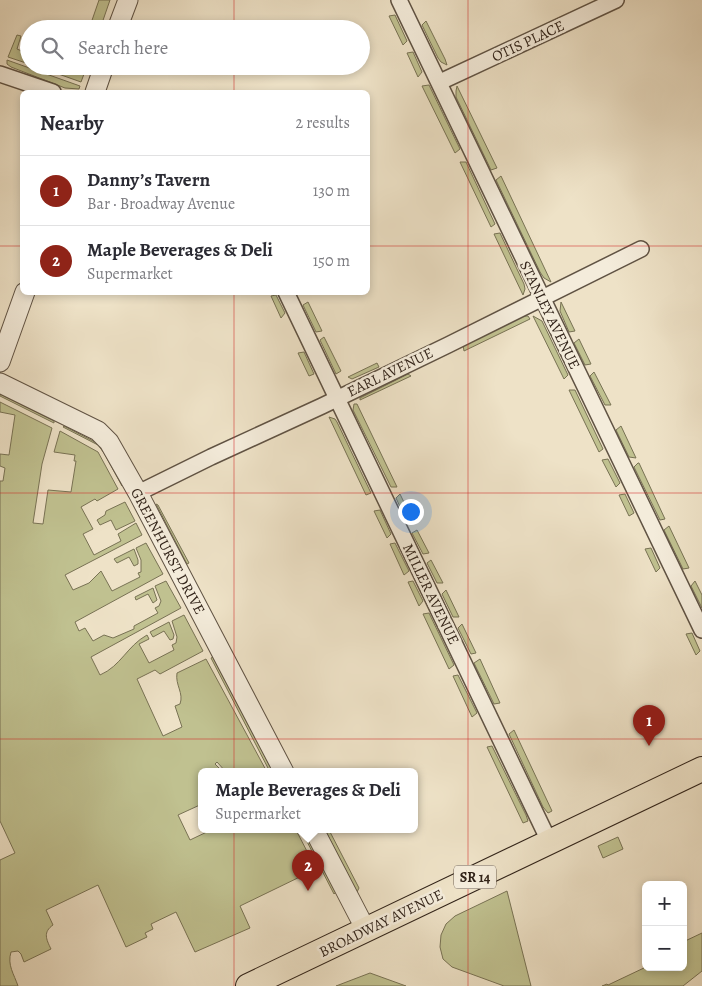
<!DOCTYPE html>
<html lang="en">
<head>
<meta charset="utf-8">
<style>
  :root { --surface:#fff; --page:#f7f7f7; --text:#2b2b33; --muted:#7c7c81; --line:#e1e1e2; --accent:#8f2418 }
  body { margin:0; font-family:Alegreya,serif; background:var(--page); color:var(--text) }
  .controls { position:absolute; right:15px; bottom:15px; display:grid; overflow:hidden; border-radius:8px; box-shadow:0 2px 8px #0003 }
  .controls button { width:45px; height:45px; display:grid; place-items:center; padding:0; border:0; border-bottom:1px solid var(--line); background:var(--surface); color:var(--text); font:25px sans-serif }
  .you { position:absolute; left:410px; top:511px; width:18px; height:18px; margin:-12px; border:4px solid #fff; border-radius:50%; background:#1a73e8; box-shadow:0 0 0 8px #1a73e833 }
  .badge { display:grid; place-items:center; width:32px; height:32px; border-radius:50%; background:var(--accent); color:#fff; font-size:16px; font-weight:700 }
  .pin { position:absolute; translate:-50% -41px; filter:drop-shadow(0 1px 2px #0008) }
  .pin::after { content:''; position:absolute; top:26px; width:18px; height:15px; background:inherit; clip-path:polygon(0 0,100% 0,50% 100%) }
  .popup { position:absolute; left:198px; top:768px; width:220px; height:65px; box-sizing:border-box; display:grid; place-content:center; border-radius:8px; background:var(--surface); filter:drop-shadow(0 1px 4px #0005); font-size:16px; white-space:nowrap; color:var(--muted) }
  .popup b { font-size:19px; color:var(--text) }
  .popup::after { content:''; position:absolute; left:50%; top:100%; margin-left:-10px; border:10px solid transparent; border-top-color:var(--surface) }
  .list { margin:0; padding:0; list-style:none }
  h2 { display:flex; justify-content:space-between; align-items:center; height:65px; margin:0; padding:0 20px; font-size:21px }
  h2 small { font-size:16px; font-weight:400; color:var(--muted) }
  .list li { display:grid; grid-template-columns:32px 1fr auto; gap:15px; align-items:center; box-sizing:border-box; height:70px; padding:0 20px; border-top:1px solid var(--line) }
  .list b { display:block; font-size:19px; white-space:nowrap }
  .list p { margin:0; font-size:16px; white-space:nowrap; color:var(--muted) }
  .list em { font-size:16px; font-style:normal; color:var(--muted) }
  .icon { flex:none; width:28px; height:28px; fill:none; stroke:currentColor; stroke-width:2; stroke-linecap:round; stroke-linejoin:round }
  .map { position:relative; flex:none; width:702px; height:986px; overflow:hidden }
  .search { position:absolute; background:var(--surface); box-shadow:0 2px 8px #0003; left:20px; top:20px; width:350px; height:55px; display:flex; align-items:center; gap:12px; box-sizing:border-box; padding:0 18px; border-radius:28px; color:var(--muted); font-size:19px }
  .panel { position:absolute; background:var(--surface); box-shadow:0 2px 8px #0003; left:20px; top:90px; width:350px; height:205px; border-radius:8px }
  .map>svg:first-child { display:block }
</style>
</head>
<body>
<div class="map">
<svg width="702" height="986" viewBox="0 0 702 986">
  <rect width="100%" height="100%" fill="#eee2c7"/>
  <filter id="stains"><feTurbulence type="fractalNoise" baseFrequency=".004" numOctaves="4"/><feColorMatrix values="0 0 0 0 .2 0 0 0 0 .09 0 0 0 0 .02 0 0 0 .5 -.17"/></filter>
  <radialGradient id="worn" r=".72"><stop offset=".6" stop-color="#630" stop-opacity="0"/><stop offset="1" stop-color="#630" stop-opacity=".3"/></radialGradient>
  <path fill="#c0c190" stroke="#787254" d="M99,0H110L100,29H89Z
    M395,15L407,41L403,45L389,16Z
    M426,21L445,59L447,65L441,62L438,58L422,25Z
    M17,35L21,36L17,49L29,54V64L8,57Z
    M413,52L422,72L418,77L407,53Z
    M7,60L80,86L79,89L65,88L11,67L7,64Z
    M36,66H87L81,82Z
    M429,85L460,149L455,153L422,86Z
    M457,86L497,168L491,170L456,97V91Z
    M460,162H466L495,224L491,227Z
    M501,176L551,282L544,278L540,272L496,180Z
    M500,233L524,284L525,289L523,295L494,234Z
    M276,295L285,313L281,318L271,296Z
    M308,302L322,331L316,332L303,305Z
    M561,302L575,331L569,332L560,311Z
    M523,316H528L530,319L464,351L463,345Z
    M533,316L542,321L568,375L564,379Z
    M324,337L341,371L336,374L320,340Z
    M579,339L591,364L585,365L574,343Z
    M304,352L314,374L309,376L298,353Z
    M377,363L379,367L352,379L348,377Z
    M594,372L611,405H605L590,376Z
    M408,374L411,376L360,400V398Z
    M569,390H575L603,449L599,452Z
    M0,394L54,421V423L0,396Z
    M0,402L52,428L42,464L33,523L43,524L48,490L71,492L76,461H74L75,455L54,452L60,431L98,452L118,489L97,501L95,499L81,507L93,529L83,534L94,555L121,541L118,534L136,523L142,535L65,575L73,590L89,583L101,571L112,591L140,577L138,573L141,572V560L136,548L146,543L163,574L75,622L79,631L85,628L93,641L104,635L113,638L134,629V626L158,613L155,608L159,606L161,601L155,586L166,581L181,608L91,657L100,675C121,666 127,646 147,635L149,639L139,644L149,663L174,650L172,645L176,643L177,637L172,621L184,615L203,651L160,674L155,670L137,679L163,736L182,727L175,706L180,704C184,693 175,685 177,673L206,659L267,772H226L217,762L215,764L223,772H202V804L178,815L190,840L211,830H296L312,861L304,865L308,873L240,906L250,928L195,952L176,912L151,924L153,929L145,933L147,937L126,947L98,885L46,910L53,925C43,932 46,939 51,949L24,962L21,954L18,951L11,952C7,965 14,974 18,986H0V860L15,853L0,821V481H3L5,468L0,466V454L9,455L15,415L0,412Z
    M354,404H357L397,487H391L353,410Z
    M329,417L335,419L337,422L371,493L366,495Z
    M64,426L95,442L103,448L123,485L122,486L104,453L98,445L63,427Z
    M621,426L636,458L629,457L616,430Z
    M608,459L620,483L616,487L602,460Z
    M638,463H639L665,519L660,520L634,467Z
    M400,494L414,523L407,522L396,498Z
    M625,494L634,513L629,516L619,495Z
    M125,502L135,521L116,530L111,520L100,525L97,520L105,515L106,511Z
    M156,504L158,505L189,563L187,564Z
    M380,510L391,534L387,538L374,511Z
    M669,526L689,568L683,569L664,530Z
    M417,530L429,553L423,554L412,533Z
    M395,543L409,571L404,575L390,544Z
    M651,548L660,568L656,572L645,549Z
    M134,549L138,560V564L134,566L129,557L117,563L114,559Z
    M431,560L443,583H437L427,563Z
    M413,581L423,601L419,606L408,582Z
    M695,581L702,595V608L691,586Z
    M153,588L157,600L153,603L148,594L136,600L135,597Z
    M446,590L459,617H453L442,594Z
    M429,613L454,665L449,669L423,614Z
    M169,622L174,635L173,639L170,640L164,631L153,637L150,632Z
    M462,624L476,653L471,654L458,628Z
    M692,633L700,651L696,655L686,634Z
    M213,657L271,768L269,770L211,658Z
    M480,659L500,703L494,704L474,663Z
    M458,675L477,713L472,717L453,676Z
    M514,730L552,811L548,813L543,807L509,734Z
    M492,746L526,815L528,821L523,823L487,747Z
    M301,830H303L336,892L334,894Z
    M325,830H329L359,888L357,892Z
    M618,837L623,849L603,858L598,846Z
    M507,891L531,986H504L452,967L443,959L440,947L441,935L446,924L455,916Z
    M702,933V971L683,986H602L607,984L608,985L646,967H683V942Z
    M370,973L406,986H336Z"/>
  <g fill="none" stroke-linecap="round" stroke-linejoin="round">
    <g stroke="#605344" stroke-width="18">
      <path id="minor" d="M399,0L702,630
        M0,74L53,92
        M440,82L616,0
        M286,292L549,841
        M138,493L211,457L322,406L448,345L641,249"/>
    </g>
    <g stroke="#605344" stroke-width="21">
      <path id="tertiary" d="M117,29L128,0
        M95,92L104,66
        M0,362L25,292
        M0,383L98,431L109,442L138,493L284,772
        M314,830L366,930"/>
    </g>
    <g stroke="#312319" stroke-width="26">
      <path id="primary" d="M248,986L702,769"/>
    </g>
    <use href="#minor" stroke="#f4ecdb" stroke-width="15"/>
    <use href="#tertiary" stroke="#f4ecdb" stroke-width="19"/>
    <use href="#primary" stroke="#eee2c7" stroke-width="24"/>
  </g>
  <path fill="none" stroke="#d62828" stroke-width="1" stroke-opacity="0.55" d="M234,0V29M468,0V986M234,66V92M0,246H22M368,246H702M234,292V986M0,493H702M0,739H702"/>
  <g text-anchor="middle" stroke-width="5" stroke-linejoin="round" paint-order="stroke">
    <rect fill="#f4ecdb" stroke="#6c5f53" stroke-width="1" x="454" y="865.5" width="42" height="23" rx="4"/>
    <g font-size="14" font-weight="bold" fill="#312319">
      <text x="475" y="882">SR 14</text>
    </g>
    <g font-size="15" fill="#312319" stroke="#f4ecdb">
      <text transform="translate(528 41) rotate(-25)" y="5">OTIS PLACE</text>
      <text transform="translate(550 315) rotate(64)" y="5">STANLEY AVENUE</text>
      <text transform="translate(390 372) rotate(-26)" y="5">EARL AVENUE</text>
      <text transform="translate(168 551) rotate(62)" y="5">GREENHURST DRIVE</text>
      <text transform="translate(431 594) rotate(64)" y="5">MILLER AVENUE</text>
      <text transform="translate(381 923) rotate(-26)" y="5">BROADWAY AVENUE</text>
    </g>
  </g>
  <rect width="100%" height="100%" filter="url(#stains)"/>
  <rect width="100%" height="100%" fill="url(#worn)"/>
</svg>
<div class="controls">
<button>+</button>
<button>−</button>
</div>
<div class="you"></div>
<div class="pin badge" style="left:649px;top:746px">1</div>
<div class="pin badge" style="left:308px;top:891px">2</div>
<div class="popup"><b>Maple Beverages &amp; Deli</b>Supermarket</div>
<div class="search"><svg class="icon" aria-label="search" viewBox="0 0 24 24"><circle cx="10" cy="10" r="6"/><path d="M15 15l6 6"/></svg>Search here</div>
<section class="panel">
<h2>Nearby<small>2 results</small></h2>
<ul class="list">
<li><span class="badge">1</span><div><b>Danny’s Tavern</b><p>Bar · Broadway Avenue</p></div><em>130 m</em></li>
<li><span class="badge">2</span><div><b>Maple Beverages &amp; Deli</b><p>Supermarket</p></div><em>150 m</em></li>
</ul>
</section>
</div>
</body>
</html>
